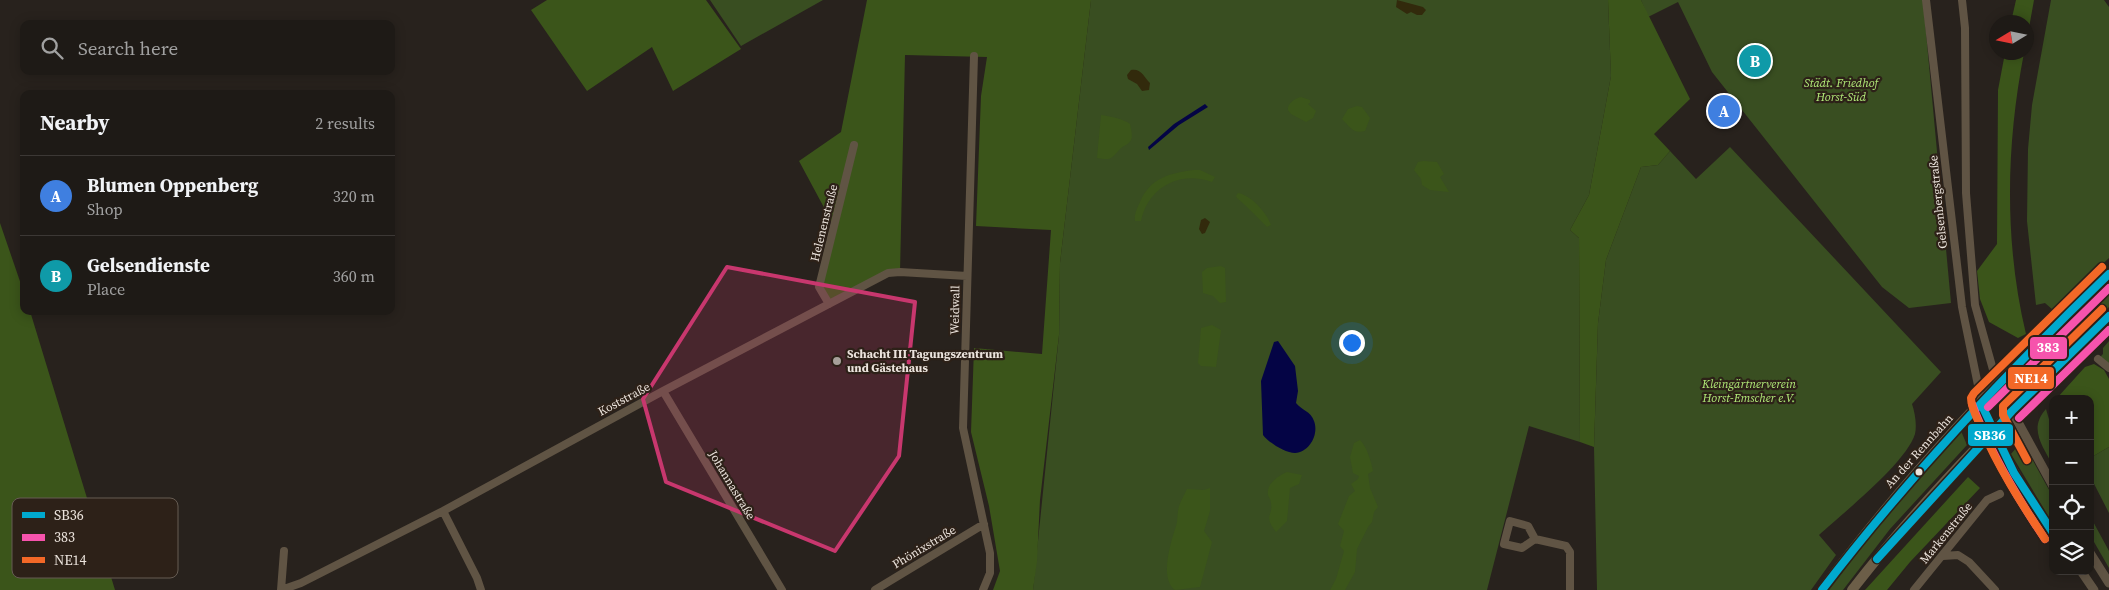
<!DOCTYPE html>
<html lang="en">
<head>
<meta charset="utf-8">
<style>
  :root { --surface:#1e1a16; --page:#2b2723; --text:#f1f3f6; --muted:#a1a1a1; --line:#3c3835; --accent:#1a73e8 }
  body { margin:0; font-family:"Source Serif 4",serif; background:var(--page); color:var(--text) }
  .controls { position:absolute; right:15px; bottom:15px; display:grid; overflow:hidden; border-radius:10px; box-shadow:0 2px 12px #0003 }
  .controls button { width:45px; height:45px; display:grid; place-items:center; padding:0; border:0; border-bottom:1px solid var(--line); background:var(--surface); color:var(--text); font:25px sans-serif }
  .compass { position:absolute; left:1989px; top:15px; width:45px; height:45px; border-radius:50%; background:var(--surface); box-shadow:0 2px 12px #0003; rotate:260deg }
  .you { position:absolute; left:1351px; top:342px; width:18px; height:18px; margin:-12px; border:4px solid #fff; border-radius:50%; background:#1a73e8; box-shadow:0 0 0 8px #1a73e833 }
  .badge { display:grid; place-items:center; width:32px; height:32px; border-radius:50%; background:var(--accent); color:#fff; font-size:16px; font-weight:700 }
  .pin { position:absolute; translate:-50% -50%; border:2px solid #fff; box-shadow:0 1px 5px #0006 }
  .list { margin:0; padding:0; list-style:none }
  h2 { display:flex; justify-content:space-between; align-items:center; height:65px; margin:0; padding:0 20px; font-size:21px }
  h2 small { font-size:16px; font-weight:400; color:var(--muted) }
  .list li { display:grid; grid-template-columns:32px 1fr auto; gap:15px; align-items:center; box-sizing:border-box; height:80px; padding:0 20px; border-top:1px solid var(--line) }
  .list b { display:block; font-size:19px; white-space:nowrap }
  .list p { margin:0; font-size:16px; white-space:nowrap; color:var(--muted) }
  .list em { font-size:16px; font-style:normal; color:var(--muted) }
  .icon { flex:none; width:28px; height:28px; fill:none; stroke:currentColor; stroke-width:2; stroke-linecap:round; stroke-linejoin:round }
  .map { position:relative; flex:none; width:2109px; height:590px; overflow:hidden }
  .search { position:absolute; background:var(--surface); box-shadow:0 2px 12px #0003; left:20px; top:20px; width:375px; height:55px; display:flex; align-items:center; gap:12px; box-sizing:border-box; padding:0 18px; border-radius:10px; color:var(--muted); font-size:19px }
  .panel { position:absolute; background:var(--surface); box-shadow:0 2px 12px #0003; left:20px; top:90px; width:375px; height:225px; border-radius:10px }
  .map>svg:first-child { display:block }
</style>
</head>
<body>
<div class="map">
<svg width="2109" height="590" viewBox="0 0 2109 590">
  <rect width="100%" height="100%" fill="#28221d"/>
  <path fill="#394e21" d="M710,0H823L741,46Z
    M1091,0H1608L1611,76L1589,195L1570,230L1579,238L1580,442L1529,426L1487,590H1033L1059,335L1060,263Z
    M1641,0H1923L1951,303L1909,308L1882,287L1712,72L1678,2L1648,17Z
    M2051,0H2104L2109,7V258L2053,310L2045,303L2036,305L2027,221L2028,149L2032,105Z
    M1730,147L1941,372L1912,404C1915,413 1917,425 1915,434C1906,463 1843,513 1819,535L1836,555L1811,590H1597L1594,447L1598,323L1606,260L1641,167L1658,165L1670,151L1696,179Z
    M2109,285V307L2047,368L2043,352Z
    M2109,341V368L2098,359L2103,354V348Z
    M2046,409L2053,433V466C2043,446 2028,429 2046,409Z
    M1978,416L1983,421L1975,436L1968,422Z
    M2009,428L2017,431L2006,443L2004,434Z
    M1961,431L1967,445L1890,529L1843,590H1829L1893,507Z
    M2022,441L2053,497V524L2011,454Z
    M2109,447V513L2090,476V458Z
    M2090,516L2109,551V568L2090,535Z"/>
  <path fill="#3b551a" d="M547,0H706L741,49L673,91L652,47L587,91L531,10Z
    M867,0H1091L1060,263L1059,335L1040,500L1037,561L1033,590H993L1000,571L989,506L971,432L974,348L1042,354L1051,230L976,226L981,96L987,57L905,55L900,272L888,273L829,304L819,287L835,228L799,161L841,132Z
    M1608,0H1641L1690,99L1654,134L1670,151L1658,165L1641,167L1606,260L1598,323L1594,447L1580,442L1579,238L1570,230L1589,195L1611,76Z
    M2016,0H2034L2027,39L2026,22H2011Z
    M2005,53H2024C2006,145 2004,242 2026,334L2018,338L1989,322L1980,299L1977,271L1997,244L1998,90Z
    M1301,97L1310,100V103L1308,104L1316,111L1313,118L1306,122L1291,114L1288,110C1287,104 1295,98 1301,97Z
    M1357,106L1362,107L1370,118L1365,131C1353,134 1350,127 1342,119L1348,109Z
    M1101,115C1109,116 1124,119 1130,124C1131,129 1133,136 1131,140C1129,144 1125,145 1121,148C1111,158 1113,161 1097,158Z
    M1423,161L1437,162L1444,174L1440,177L1449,192L1430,190L1422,185L1421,179L1414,170L1418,162Z
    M1194,170H1200L1215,177L1212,182C1179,170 1148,188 1141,221H1135C1134,214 1137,209 1140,202C1150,178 1170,173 1194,170Z
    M1238,193C1251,195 1267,213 1271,225L1267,227C1257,217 1248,207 1237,198L1236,196Z
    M0,223L24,293V311H30L115,590H0Z
    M1221,266L1225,268L1226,302L1220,303L1213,296L1203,293L1202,272L1207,268Z
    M1212,325L1221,330L1216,367L1201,366L1198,363L1201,328Z
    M2094,364L2104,370L2109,379V447L2090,458V399L2057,398L2085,367Z
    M1360,440C1367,447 1371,461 1373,471L1368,474L1370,488L1378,507L1374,512L1372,522L1368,527L1357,549L1355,572L1345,590H1330L1336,579L1344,551L1340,546L1344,531L1338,524L1349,496L1355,491L1351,484L1358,479L1359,476L1353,473L1350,457L1354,443Z
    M1287,472L1302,475L1299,484L1290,488L1287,521L1276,532C1263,515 1273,517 1271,503C1271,500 1269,498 1268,495C1266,484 1278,476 1287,472Z
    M1968,477L1980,488L1910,562L1887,590H1865Z
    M1210,488V511L1204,531L1212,542L1200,587L1175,590C1159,578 1171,542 1176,526C1178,521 1177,516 1178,511C1179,503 1184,496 1187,489L1204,490Z"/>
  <path fill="#322a0c" d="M1397,0L1423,7L1426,10L1422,15H1417L1411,12L1407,14L1396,7Z
    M1131,70C1141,68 1144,77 1150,83L1149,90L1142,91L1137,84L1128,79L1127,75Z
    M1205,218L1210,222L1205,233L1202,234L1199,229L1201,220Z"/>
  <path fill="#040445" d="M1205,104L1208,107L1179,125L1149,150L1148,147L1174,124Z
    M1278,341L1295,366L1298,391L1296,403C1301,410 1311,411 1314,421C1319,434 1310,452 1295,453C1285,453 1268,442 1263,435L1261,381L1274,342Z"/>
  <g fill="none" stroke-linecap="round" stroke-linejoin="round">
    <path stroke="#605444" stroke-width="8" d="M1926,0L1962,307L1981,400
      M1962,0L1965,28L1966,193L1975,305L1997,384
      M974,56L963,428L990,553V573L983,590
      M829,304L819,287L854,145
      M2098,359L2109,368
      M663,391L782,590
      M443,511L477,578L481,590
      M1535,539L1522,548L1504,544L1510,521L1528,526L1535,539L1566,546L1570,552V590
      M284,551L281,590L301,583L443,511L663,391L888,273L900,272L967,276
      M1943,556L1958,555L1969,562L1995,590
      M875,590L984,524
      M1914,590L1987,500L2000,494"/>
    <path stroke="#605444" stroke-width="9" d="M1997,384L2053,486
      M1981,400C1998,447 2024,491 2053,533
      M2090,553L2109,583
      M2081,571L2094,590"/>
    <path stroke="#6c5e48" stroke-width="10" d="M1822,590C1907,475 2005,372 2109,274
      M1852,590C1929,491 2019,403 2109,316"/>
    <g stroke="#2d2118" stroke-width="11">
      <path id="bus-1" d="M1984,410L2014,473L2053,533
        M1877,559L2012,411L2109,316
        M1822,590C1909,476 2006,373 2109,274"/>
    </g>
    <g stroke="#2d2118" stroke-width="11">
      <path id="bus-2" d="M1972,404C1990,452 2016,496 2045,539
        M1988,407L2109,288
        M2019,418L2109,330"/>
    </g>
    <g stroke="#2d2118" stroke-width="11">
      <path id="bus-3" d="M2027,460L2003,415V406L2102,309
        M2045,539C2021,503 1998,467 1981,427C1977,418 1971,408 1971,398L1974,393L2102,267"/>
    </g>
    <use href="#bus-1" stroke="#00a9ce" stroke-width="8"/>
    <use href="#bus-2" stroke="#f653ac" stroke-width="8"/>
    <use href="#bus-3" stroke="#f36827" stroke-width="8"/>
  </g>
  <path fill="#c8376e" fill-opacity="0.2" stroke="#c8376e" stroke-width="4" stroke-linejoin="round" d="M727,267L915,302L899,456L835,551L666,482L643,399Z"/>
  <circle fill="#a7a09a" stroke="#2d2118" stroke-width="2" cx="837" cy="361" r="5"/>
  <circle fill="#ece4dd" stroke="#2d2118" stroke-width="2" cx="1919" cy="472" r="4.5"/>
  <g text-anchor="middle" stroke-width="4.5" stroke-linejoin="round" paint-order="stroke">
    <g font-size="12" font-style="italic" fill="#b1ea78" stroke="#2d2118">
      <text x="1841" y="87">Städt. Friedhof<tspan x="1841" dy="14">Horst-Süd</tspan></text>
      <text x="1749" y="388">Kleingärtnerverein<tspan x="1749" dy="14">Horst-Emscher e.V.</tspan></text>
    </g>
    <g font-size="12" fill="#ece4dd" stroke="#2d2118">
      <text transform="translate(1938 202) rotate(-96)" y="4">Gelsenbergstraße</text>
      <text transform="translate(824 223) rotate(-76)" y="4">Helenenstraße</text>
      <text transform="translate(955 310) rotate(-89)" y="4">Weidwall</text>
      <text transform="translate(624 399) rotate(-28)" y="4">Koststraße</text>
      <text transform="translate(1919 451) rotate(-48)" y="4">An der Rennbahn</text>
      <text transform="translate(732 485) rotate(59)" y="4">Johannastraße</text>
      <text transform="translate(1946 533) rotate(-51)" y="4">Markenstraße</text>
      <text transform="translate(924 547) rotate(-31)" y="4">Phönixstraße</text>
    </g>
    <g font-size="12" font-weight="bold" fill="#ece4dd" stroke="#2d2118" text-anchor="start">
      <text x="847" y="358">Schacht III Tagungszentrum<tspan x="847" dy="14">und Gästehaus</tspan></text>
    </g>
  </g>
  <rect x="12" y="498" width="166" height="80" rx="8" fill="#2d2118" stroke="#665c53" stroke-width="1"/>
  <rect x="22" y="512" width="23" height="6" fill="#00a9ce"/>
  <rect x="22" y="534" width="23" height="7" fill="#f653ac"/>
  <rect x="22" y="557" width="23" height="6" fill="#f36827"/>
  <g font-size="14" fill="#ece4dd">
    <text x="54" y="520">SB36</text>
    <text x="54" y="542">383</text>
    <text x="54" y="565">NE14</text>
  </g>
  <g stroke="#2d2118" stroke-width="2">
    <rect x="2029" y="336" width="39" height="24" rx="5" fill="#f653ac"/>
    <rect x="2007" y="366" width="48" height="24" rx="5" fill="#f36827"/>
    <rect x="1967" y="423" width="47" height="24" rx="5" fill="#00a9ce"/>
  </g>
  <g font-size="14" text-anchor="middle" font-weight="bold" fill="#fff">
    <text x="2048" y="352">383</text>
    <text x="2031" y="383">NE14</text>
    <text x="1990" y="440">SB36</text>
  </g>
</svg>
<div class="controls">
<button>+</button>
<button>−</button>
<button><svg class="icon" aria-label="locate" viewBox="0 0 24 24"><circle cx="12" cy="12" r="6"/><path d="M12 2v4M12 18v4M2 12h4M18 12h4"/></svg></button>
<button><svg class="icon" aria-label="layers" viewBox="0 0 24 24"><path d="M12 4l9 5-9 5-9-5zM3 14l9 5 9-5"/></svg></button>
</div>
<svg class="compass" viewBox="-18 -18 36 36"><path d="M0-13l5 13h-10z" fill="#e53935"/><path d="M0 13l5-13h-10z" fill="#a1a1a1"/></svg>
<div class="you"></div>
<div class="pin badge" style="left:1724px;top:111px;background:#3f7fe0">A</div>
<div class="pin badge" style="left:1755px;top:61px;background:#0f9aa8">B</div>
<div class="search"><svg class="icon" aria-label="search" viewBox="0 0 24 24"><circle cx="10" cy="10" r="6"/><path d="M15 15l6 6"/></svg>Search here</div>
<section class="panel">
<h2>Nearby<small>2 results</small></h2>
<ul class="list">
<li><span class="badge" style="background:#3f7fe0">A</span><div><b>Blumen Oppenberg</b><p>Shop</p></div><em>320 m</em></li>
<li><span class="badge" style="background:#0f9aa8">B</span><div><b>Gelsendienste</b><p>Place</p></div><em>360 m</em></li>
</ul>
</section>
</div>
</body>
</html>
